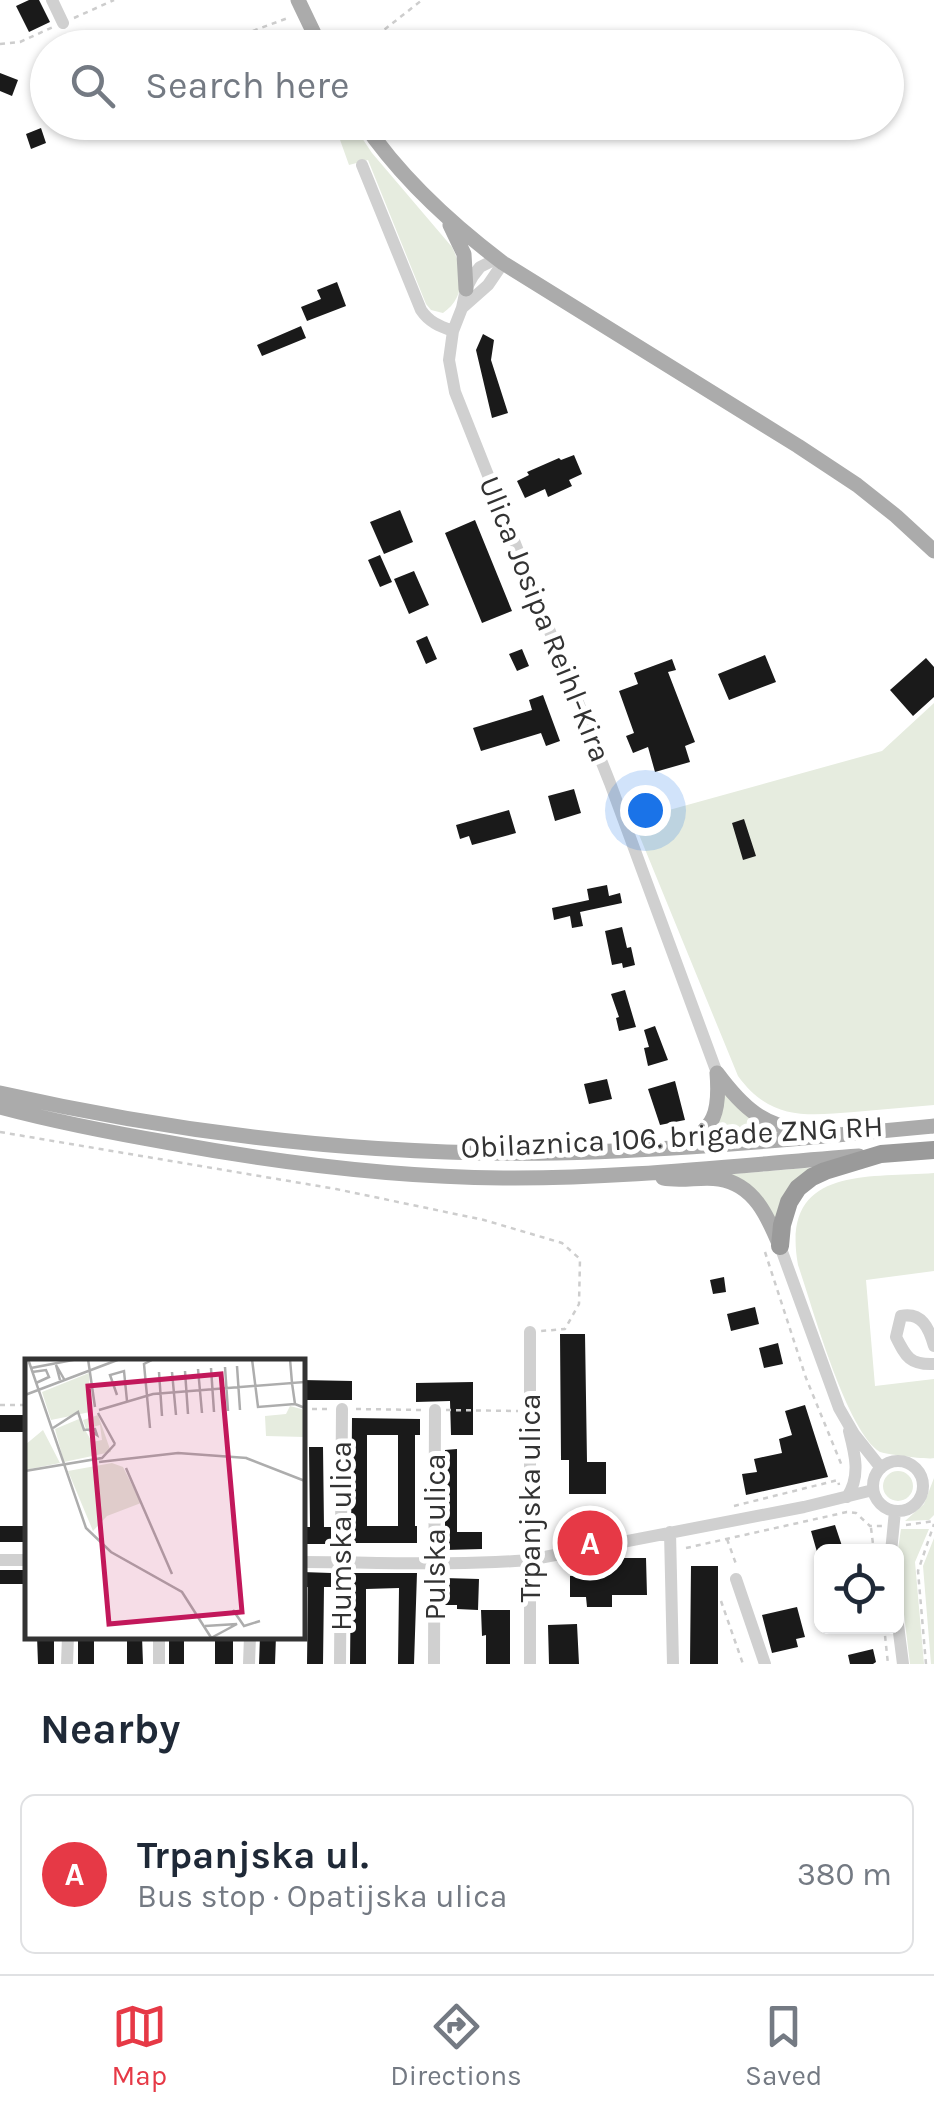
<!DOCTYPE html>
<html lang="en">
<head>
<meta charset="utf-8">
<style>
  :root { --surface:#fff; --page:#f2f2f3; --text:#1f2937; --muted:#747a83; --line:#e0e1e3; --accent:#e63946 }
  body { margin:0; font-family:Karla,sans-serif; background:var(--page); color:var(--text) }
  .controls { position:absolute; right:30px; bottom:30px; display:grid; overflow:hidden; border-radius:15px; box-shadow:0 2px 8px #0004 }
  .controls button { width:90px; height:90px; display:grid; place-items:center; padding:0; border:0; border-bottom:2px solid var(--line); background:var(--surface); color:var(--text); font:50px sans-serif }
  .you { position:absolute; left:645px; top:810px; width:35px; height:35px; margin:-25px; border:8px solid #fff; border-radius:50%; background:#1a73e8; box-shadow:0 0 0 15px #1a73e833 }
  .badge { display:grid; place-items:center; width:65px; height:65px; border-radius:50%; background:var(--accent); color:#fff; font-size:32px; font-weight:700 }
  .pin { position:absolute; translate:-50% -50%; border:5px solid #fff; box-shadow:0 2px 10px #0006 }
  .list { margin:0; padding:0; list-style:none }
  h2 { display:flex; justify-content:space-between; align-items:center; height:130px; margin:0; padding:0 40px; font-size:42px }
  h2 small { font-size:32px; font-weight:400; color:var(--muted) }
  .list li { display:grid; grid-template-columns:65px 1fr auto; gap:30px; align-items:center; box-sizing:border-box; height:160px; margin:0 20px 20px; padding:0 20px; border:2px solid var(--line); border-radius:15px }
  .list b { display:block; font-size:38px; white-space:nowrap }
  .list p { margin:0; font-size:32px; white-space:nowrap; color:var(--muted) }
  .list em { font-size:32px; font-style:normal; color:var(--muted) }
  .icon { flex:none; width:55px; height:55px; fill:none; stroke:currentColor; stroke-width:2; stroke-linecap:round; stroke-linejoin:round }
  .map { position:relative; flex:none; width:934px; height:1664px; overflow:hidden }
  .search { position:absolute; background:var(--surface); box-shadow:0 2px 8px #0004; left:30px; right:30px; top:30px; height:110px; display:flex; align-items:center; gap:25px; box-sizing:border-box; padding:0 35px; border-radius:55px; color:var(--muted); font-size:38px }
  .sheet { height:310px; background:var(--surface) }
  nav { display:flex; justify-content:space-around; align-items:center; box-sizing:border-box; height:140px; border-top:2px solid var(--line); background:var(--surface); font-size:28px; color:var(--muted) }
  nav a { display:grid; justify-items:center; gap:5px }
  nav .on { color:var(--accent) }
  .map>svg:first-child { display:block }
</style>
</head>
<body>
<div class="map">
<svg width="934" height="1664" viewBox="0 0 934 1664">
  <rect width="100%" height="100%" fill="#fff"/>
  <path fill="#e6ecdf" d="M334,123H352L372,153L452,247C464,271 466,297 443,313L431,310L426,304L368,160L349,165Z
    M934,703V1105C907,1107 880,1110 854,1112C805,1116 770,1120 738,1076L633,820L882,751Z
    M724,1092L778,1130L779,1134L701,1140Z
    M819,1167L778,1222L729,1176L732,1174Z
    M934,1173V1271L866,1280L875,1386L934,1379V1458C928,1460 885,1454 880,1452C846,1431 812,1305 798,1265C780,1166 866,1178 934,1173Z
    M883 1486a15 15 0 1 1 30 0a15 15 0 1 1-30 0Z
    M934,1478V1515L929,1520L905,1521L924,1504Z
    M901,1529H929L915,1562L924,1664H910L897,1556Z
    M934,1538V1664H931L923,1566Z"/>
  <path fill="#1a1a1a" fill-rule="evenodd" d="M29,0H39L50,22L29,32L16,6Z
    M0,73L18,80L12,96L0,91Z
    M41,128L46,143L31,149L26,134Z
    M337,282L346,306L307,321L301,307L321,299L317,290Z
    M301,326L306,338L262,356L257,345Z
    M483,334L494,340L491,360L508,413L492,418L476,350Z
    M574,455L582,474L569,480L572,486L548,497L545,489L525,498L517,481L529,475L527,472L559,458L561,460Z
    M400,510L413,542L384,554L370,522Z
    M475,520L512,611L482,623L445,533Z
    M380,555L392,582L380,587L368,560Z
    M414,571L429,605L409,614L394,579Z
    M427,636L437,659L426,664L416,641Z
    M522,649L529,666L517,671L509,654Z
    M765,655L776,682L729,700L718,674Z
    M926,658L934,667V697L913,716L890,690Z
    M672,659L676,670L668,672L695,742L685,746L690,762L655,772L648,747L633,753L626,736L634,733L619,691L638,684L634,673Z
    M543,695L560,741L546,746L541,733L481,751L473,728L532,710L529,700Z
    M574,789L581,813L555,821L548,796Z
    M509,810L516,833L472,845L469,836L460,839L456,825Z
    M744,819L756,856L743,860L732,823Z
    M607,885L609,896L620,893L622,903L580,912L583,926L572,928L570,916L554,920L552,908L589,900L587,889Z
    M622,927L627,948L631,947L635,965L623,968L622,963L612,965L605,931Z
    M625,990L636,1027L619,1031L616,1018L619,1017L611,994Z
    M655,1026L668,1060L648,1066L644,1048L649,1047L644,1030Z
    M607,1079L612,1099L589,1104L584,1084Z
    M675,1081L685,1120L660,1125L648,1089Z
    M724,1277L726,1292L713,1294L710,1280Z
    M755,1307L759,1324L731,1331L727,1314Z
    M560,1334H585L587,1462H606V1494H569V1460H561Z
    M778,1343L783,1364L764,1368L759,1348Z
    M302,1380L352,1381V1400H302Z
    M473,1382V1435H451L450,1401L416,1402V1383Z
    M805,1405L828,1477L746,1495L742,1474L757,1472L754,1459L782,1453L779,1439L792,1435L785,1411Z
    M0,1415H28V1432H0Z
    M352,1418L420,1419V1435H415V1526H417V1543H351ZM367,1435H398V1526H367Z
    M309,1447H323L324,1527H331V1543L328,1544H302V1527H310Z
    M457,1449V1532H482V1549L445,1550V1450Z
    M835,1525L844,1552H817L811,1531Z
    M0,1526H28V1542H0Z
    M609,1558H646L647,1595H612V1607H587L586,1597H570V1576L610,1575Z
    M691,1566H718V1664H690Z
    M0,1570H28V1584H0Z
    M302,1572L331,1573V1587H324L323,1664H307L308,1587L302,1588Z
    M351,1573H417L414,1664H398L399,1588L366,1589V1664H350Z
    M444,1578L479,1579L478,1610L457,1609V1605H444Z
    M797,1607L805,1637L796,1639L798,1647L772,1653L762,1615Z
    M481,1610H510V1664H486V1635L482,1636Z
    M577,1624L579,1664H549L548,1625Z
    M37,1636H54V1664H38Z
    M78,1636H94V1664H78Z
    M127,1636H142L143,1664H127Z
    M169,1636H184V1664H169Z
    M215,1636H233V1664H215Z
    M260,1636H276L275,1664H259Z
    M873,1649L876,1662L873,1664H850L848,1655Z"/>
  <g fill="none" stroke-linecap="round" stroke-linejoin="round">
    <path stroke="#cdcdcd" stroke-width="2.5" stroke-dasharray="5 5" stroke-linecap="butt" d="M74,18L114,0
      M0,44L20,42L53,27
      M206,48L288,18
      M361,48L422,0
      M0,1132L336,1189L484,1220L562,1243L580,1259L579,1304L565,1329L541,1331
      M765,1252L806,1378L842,1466
      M0,1405H28
      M302,1409H328
      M356,1409L423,1410
      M446,1410L518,1411
      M734,1506L838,1480L839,1485
      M906,1525L934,1521
      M871,1528L874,1552
      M727,1539L736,1564
      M686,1548L847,1512L856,1513L870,1526H883
      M721,1601L743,1664
      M884,1626L888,1664
      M926,1664L918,1571L934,1524"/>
    <path stroke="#d0d0d0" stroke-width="12" d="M52,0L63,23
      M362,165L421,310C429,322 439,326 453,331
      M462,308L488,285L503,263L494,260L480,267L473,276L466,289L462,308L453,331L449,360L455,392L610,783L717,1073
      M780,1246L839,1408L854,1434L881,1468
      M530,1332V1664
      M934,1346C929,1328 922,1312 901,1316L896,1337C906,1357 910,1365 934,1364
      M873 1486a25 25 0 1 1 50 0a25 25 0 1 1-50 0Z
      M847,1497C861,1476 855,1454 849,1431
      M670,1532L673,1664
      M891,1552L895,1511
      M0,1560H28
      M302,1562C378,1562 454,1566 529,1560L804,1507L873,1490
      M736,1579L765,1664
      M896,1609L903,1664
      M67,1664L68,1636
      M159,1664V1636
      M249,1664L250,1636
      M340,1664L342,1409
      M434,1664L435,1410"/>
    <path stroke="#ababab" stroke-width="15" d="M298,0L321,48
      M363,122C400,177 450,223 503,263L798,446L857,485L896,516L934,551
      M450,225L464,254L466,289
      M717,1073C743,1108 763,1126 807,1132
      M0,1093C181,1134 370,1156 556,1153C683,1150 808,1138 934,1126
      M0,1107C56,1122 113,1133 171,1143C280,1163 392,1177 503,1178C621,1179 741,1165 859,1156
      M679,1145C716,1131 720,1110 717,1073
      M663,1178C682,1182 701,1176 719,1179C754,1184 768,1217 780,1246"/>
    <path stroke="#9a9a9a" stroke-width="18" d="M780,1246L782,1225L789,1202L798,1188L812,1177L825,1171L881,1154L934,1150"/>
  </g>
  <g text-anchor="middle" stroke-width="10" stroke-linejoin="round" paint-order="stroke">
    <g font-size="30" fill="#333" stroke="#fff">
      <text transform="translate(545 619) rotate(68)" y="10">Ulica Josipa Reihl-Kira</text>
      <text transform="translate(672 1137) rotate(-3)" y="10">Obilaznica 106. brigade ZNG RH</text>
      <text transform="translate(530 1498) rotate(-90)" y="10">Trpanjska ulica</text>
      <text transform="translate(341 1536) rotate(-90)" y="10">Humska ulica</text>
      <text transform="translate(435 1537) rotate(-90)" y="10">Pulska ulica</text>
    </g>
  </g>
  <g transform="translate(25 1359)">
    <rect width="280" height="280" fill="#fff"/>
    <path d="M64,14L65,53L26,61L17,33ZM265,47L280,51V78L241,77L240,57L261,55ZM73,56L86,93L39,103L30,70L54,60L67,83L77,81L75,66L61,70L58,61ZM18,71L35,104L0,111V86ZM87,104L98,108L116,144L82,157L68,172L43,112Z" fill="#e6ecdf"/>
    <path fill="none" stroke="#adadad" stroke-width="2.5" d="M3,0L61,169L86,193L157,233L187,280M63,0L70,48M227,0L233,48L270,45M265,0L267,24L280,23M212,7L215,51M200,8L203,52M6,9L53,0M186,9L189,53M173,10L177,54M160,12L163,55M7,13L21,11L24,18L11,24M134,13L137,57M147,13L151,56M35,21L31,6L39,20M0,36L95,0M92,36L85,16L99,12L102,42M74,51L128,35L267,24L270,45L280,49M73,54L90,85M28,69L53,53L59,71L70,70L72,76L64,71M125,69L119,5L129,0M221,99L280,122M74,103L153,94L222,99M101,109L147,215M0,112L77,99L90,85M208,251L219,267L235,262M180,267L212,265L186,279"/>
    <path fill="#c2185b" fill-opacity="0.15" stroke="#c2185b" stroke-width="5" d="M196,15L217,253L84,265L63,27Z"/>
    <rect width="280" height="280" fill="none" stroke="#333" stroke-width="5"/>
  </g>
</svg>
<div class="controls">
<button><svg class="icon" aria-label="locate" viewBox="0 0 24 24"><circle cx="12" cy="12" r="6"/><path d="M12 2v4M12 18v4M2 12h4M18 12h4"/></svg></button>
</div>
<div class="you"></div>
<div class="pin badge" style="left:590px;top:1543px">A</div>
<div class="search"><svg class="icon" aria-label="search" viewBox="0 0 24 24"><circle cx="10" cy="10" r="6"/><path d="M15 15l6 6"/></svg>Search here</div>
</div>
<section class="sheet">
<h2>Nearby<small></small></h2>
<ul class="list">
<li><span class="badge">A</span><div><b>Trpanjska ul.</b><p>Bus stop · Opatijska ulica</p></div><em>380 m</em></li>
</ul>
</section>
<nav>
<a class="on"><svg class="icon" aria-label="map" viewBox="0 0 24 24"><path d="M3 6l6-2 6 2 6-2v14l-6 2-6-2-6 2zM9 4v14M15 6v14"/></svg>Map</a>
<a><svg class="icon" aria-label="directions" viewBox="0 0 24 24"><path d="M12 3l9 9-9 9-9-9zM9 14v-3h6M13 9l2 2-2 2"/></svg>Directions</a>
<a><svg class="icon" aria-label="saved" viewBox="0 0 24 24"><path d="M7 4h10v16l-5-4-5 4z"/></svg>Saved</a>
</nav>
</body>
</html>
